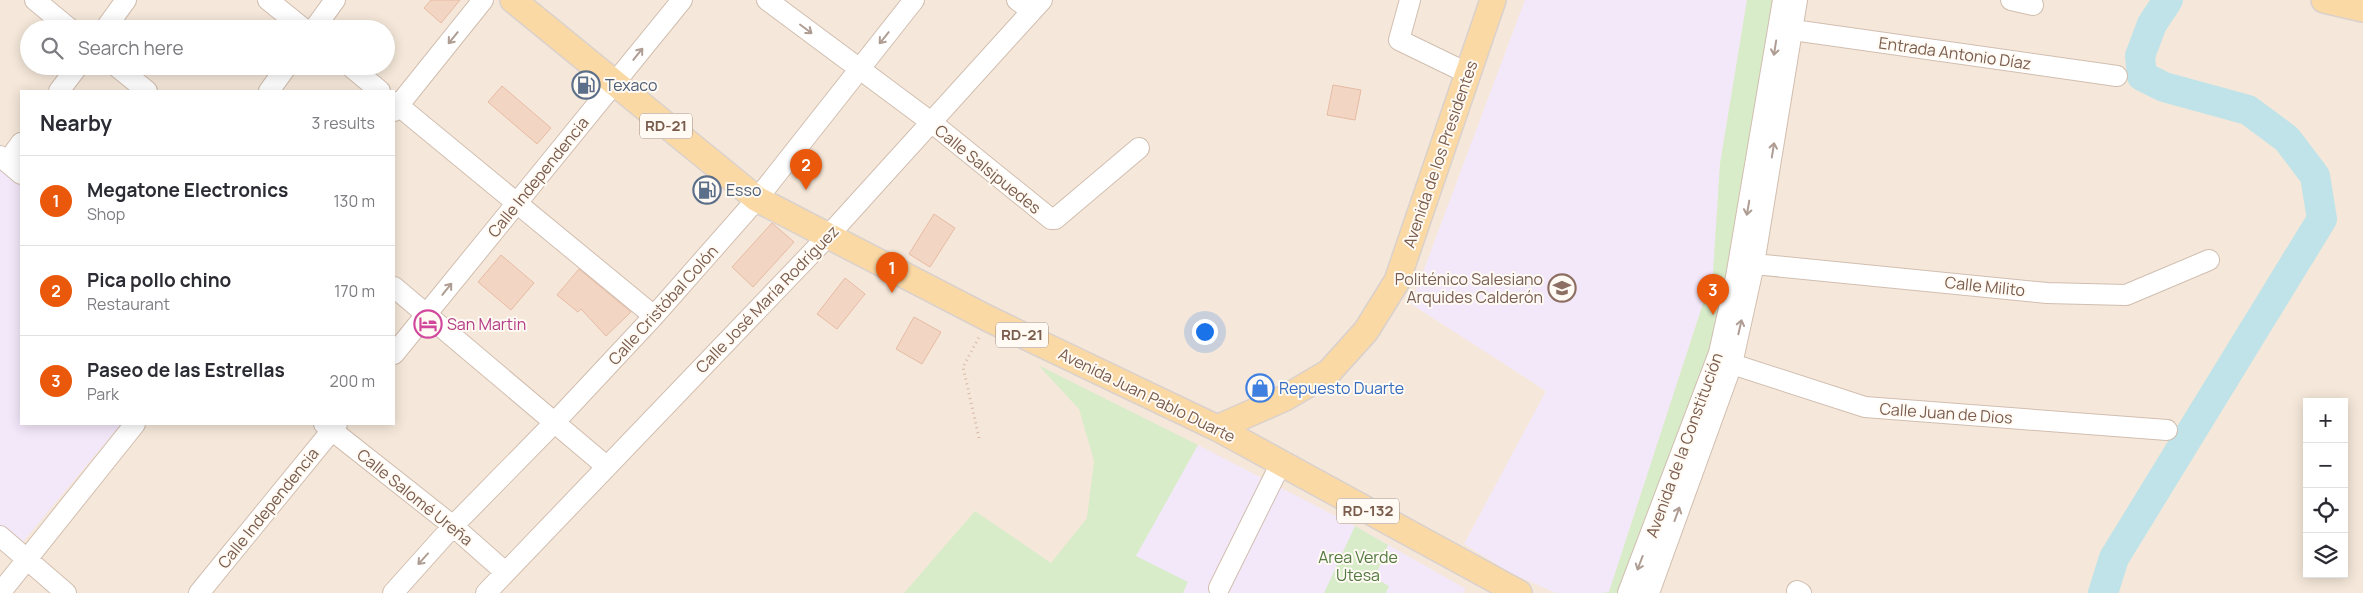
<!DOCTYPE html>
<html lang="en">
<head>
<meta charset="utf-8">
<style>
  :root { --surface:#fff; --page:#f7f7f7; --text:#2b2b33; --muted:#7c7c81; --line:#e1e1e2; --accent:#ea580c }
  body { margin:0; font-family:Manrope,sans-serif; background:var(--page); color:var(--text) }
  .controls { position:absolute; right:15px; bottom:15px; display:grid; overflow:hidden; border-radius:0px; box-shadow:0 2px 12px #0003 }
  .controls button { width:45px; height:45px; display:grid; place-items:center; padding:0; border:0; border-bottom:1px solid var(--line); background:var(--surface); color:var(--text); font:25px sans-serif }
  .you { position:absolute; left:1204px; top:331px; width:18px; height:18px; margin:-12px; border:4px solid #fff; border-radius:50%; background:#1a73e8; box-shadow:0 0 0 8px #1a73e833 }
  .badge { display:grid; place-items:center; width:32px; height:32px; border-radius:50%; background:var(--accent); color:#fff; font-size:16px; font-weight:700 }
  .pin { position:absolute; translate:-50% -41px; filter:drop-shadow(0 1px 2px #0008) }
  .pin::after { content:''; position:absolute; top:26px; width:18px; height:15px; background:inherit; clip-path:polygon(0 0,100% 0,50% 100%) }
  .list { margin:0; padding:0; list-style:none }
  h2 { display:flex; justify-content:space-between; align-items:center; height:65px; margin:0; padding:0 20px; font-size:21px }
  h2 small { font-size:16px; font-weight:400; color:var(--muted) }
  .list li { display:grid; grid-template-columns:32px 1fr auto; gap:15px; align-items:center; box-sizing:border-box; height:90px; padding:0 20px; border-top:1px solid var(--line) }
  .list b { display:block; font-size:19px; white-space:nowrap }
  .list p { margin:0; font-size:16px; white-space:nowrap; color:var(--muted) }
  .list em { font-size:16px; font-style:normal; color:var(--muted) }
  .icon { flex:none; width:28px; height:28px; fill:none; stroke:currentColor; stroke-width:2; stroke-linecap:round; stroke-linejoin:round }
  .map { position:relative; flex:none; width:2363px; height:593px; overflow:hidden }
  .search { position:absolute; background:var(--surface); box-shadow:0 2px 12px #0003; left:20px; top:20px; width:375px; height:55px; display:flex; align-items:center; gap:12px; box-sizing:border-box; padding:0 18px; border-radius:28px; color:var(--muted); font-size:19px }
  .panel { position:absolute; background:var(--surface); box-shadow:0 2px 12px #0003; left:20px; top:90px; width:375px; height:335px; border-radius:0px }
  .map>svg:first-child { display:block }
</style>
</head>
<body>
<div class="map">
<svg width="2363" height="593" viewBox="0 0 2363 593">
  <rect width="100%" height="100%" fill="#fdf6ec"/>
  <path fill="#f5e8da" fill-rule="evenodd" d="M0,0H2363V593H0ZM29,29H386V66H29ZM21,91H394V424H21ZM2307,402H2344V574H2307Z"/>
  <path fill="#f3e8fa" d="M1525,0H1747L1720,164L1713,273L1609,592L1602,593H1556L1511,573L1464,544L1546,391L1411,304Z
    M0,163L21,181V424H121L21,544L0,525Z
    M1198,445L1355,526L1466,589L1463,593H1113Z"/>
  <path fill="#d8ecc9" d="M1747,0H1776L1736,277L1628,593H1602L1609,592L1713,273L1720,164Z
    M1038,365L1198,445L1136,556L1188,582L1183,593H904L975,511L1051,563L1087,518L1094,461L1079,409Z
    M1355,526L1388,545L1375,578L1389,586L1386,593H1324Z"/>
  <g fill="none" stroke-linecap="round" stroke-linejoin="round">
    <path stroke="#bfe3e8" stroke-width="30" d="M2103,593L2114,558L2322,219L2315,176L2287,139L2248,110L2164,87L2142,76L2140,56L2152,24L2168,0"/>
  </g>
  <path fill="#f3d5c3" stroke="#e6bba3" d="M431,0H460L441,23L424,8Z
    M1333,85L1361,90L1355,120L1327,115Z
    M502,86L551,128L537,144L488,102Z
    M934,214L955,228L930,267L909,254Z
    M772,223L794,242L753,287L732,267Z
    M501,255L534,283L511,310L478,282Z
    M579,269L631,312L606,336L581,309L578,312L557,295Z
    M845,278L865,294L837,329L817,314Z
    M914,317L941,332L922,364L896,349Z"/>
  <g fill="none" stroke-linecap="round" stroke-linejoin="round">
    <g stroke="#d1beb0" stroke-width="22">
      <path id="minor" d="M35,0L70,29
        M268,0L304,29
        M767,0L931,122L1051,219H1055L1139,148
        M1017,0L1032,11
        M1410,0L1399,40L1467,73
        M2011,0L2033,5
        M105,29L126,0
        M314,29L335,0
        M1793,30L2117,76
        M116,66L147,91
        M350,66L380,91
        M59,91L78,66
        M269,91L287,66
        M394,102L654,316
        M394,111L483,0
        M0,156L21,174
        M7,162L21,143
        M1754,264L2047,293L2126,295L2209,260
        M394,287L606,466
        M394,354L682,0
        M1732,364L1865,407L2167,430
        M324,424L453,526L505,572
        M0,536L66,593
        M1219,588L1281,463
        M1797,591L1801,593
        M0,593L135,424
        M199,593L337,424
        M393,593L453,526L554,423L654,316L757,199L914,0
        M486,593L829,235L1042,0
        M1628,593L1719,353L1736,277L1783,0
        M1649,593L1732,364L1754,264L1797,0"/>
    </g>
    <g stroke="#dad1cd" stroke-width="28">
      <path id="major" d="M513,0L757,199L989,319L1217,428L1519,593
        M2324,0L2363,9
        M1217,428L1285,398L1329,372L1366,331L1397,281L1493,0"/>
    </g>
    <path stroke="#d9b8a5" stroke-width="3" stroke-dasharray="1 4" stroke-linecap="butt" d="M979,438L963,367L979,337"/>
    <use href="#minor" stroke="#fff" stroke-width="20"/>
    <use href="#major" stroke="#fbd9a5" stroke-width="25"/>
  </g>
  <defs><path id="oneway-shaft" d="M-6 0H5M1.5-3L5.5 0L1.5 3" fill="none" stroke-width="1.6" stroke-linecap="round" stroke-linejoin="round" transform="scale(1.25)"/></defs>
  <g stroke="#af9d94">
    <use href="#oneway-shaft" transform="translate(806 29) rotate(37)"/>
    <use href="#oneway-shaft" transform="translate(453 38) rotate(129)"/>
    <use href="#oneway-shaft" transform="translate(884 38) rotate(129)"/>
    <use href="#oneway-shaft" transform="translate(1775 48) rotate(99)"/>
    <use href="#oneway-shaft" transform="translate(638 54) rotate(-51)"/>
    <use href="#oneway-shaft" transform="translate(1773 150) rotate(-81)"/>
    <use href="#oneway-shaft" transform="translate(1748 208) rotate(100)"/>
    <use href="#oneway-shaft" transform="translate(447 289) rotate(-51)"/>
    <use href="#oneway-shaft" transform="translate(1740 327) rotate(-77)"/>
    <use href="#oneway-shaft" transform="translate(1677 514) rotate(-70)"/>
    <use href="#oneway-shaft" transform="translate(423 559) rotate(132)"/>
    <use href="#oneway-shaft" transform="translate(1640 563) rotate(111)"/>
  </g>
  <defs>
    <g id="fuel-ring" transform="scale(1.4375)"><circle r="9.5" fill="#fffaf3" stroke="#5c6f8a" stroke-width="1.5"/><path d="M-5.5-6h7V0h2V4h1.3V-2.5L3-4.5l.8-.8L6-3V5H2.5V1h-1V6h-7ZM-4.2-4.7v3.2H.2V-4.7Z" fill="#5c6f8a"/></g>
    <g id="school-ring" transform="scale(1.4375)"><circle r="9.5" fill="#fffaf3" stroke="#8d6e63" stroke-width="1.5"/><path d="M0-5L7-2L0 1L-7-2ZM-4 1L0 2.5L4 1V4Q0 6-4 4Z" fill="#8d6e63"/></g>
    <g id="hotel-ring" transform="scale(1.4375)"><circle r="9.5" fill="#fffaf3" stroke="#d1479c" stroke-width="1.5"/><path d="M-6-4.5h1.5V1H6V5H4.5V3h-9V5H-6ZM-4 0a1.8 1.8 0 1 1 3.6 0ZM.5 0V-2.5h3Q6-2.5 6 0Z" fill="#d1479c"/></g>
    <g id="shop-ring" transform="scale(1.4375)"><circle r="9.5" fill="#fffaf3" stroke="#3f7fe0" stroke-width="1.5"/><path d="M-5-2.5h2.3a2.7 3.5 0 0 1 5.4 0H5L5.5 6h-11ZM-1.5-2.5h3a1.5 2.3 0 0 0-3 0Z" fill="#3f7fe0"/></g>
  </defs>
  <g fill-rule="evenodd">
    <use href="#fuel-ring" x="586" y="85"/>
    <use href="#fuel-ring" x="707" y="190"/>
    <use href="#school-ring" x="1562" y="288"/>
    <use href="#hotel-ring" x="428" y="324"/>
    <use href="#shop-ring" x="1260" y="388"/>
  </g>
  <g text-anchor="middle" stroke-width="4" stroke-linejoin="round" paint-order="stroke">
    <g fill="#fffaf3" stroke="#a28b7f" stroke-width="1">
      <rect x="640" y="113.5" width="52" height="25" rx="4"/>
      <rect x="996" y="322.5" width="52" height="25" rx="4"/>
      <rect x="1337" y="498.5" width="62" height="25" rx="4"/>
    </g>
    <g font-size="15" font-weight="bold" fill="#7a5c4d">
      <text x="666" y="131">RD-21</text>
      <text x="1022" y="340">RD-21</text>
      <text x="1368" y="516">RD-132</text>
    </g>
    <g font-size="16" fill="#7a5c4d" stroke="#fffaf3">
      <text transform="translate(1955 53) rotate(8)" y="6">Entrada Antonio Díaz</text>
      <text transform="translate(1440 154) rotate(-71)" y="6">Avenida de los Presidentes</text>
      <text transform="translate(988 169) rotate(39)" y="6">Calle Salsipuedes</text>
      <text transform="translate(538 177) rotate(-51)" y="6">Calle Independencia</text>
      <text transform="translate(1985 286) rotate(6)" y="6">Calle Milito</text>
      <text transform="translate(767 299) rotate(-46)" y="6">Calle José María Rodríguez</text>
      <text transform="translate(663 305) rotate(-48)" y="6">Calle Cristóbal Colón</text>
      <text transform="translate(1147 395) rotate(26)" y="6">Avenida Juan Pablo Duarte</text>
      <text transform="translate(1946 413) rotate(4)" y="6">Calle Juan de Dios</text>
      <text transform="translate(1684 445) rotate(-70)" y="6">Avenida de la Constitución</text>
      <text transform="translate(415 497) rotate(39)" y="6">Calle Salomé Ureña</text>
      <text transform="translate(268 508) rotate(-51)" y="6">Calle Independencia</text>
    </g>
    <g font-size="16" fill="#4e5e75" stroke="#fffaf3" text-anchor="start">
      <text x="605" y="91">Texaco</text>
      <text x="726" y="196">Esso</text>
    </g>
    <g font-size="16" fill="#785e54" stroke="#fffaf3" text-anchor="end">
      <text x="1543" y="285">Politénico Salesiano<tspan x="1543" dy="18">Arquides Calderón</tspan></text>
    </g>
    <g font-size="16" fill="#b23c85" stroke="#fffaf3" text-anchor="start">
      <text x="447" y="330">San Martin</text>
    </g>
    <g font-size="16" fill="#366cbe" stroke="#fffaf3" text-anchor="start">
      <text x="1279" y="394">Repuesto Duarte</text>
    </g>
    <g font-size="16" fill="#537a41" stroke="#fffaf3">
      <text x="1358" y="563">Area Verde<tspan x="1358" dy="18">Utesa</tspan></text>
    </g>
  </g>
</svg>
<div class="controls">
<button>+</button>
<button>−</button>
<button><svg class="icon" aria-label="locate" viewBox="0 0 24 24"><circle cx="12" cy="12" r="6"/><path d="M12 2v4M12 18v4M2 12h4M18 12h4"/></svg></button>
<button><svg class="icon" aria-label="layers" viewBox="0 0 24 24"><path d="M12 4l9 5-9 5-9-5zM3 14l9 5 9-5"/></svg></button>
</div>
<div class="you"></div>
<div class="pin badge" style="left:892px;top:293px">1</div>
<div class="pin badge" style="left:806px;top:190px">2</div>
<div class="pin badge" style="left:1713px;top:315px">3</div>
<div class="search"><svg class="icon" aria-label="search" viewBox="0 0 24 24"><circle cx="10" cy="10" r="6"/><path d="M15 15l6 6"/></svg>Search here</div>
<section class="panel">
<h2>Nearby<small>3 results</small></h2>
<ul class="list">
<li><span class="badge">1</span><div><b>Megatone Electronics</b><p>Shop</p></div><em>130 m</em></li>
<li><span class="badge">2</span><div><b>Pica pollo chino</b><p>Restaurant</p></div><em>170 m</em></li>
<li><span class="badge">3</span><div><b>Paseo de las Estrellas</b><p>Park</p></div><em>200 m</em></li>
</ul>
</section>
</div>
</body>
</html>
